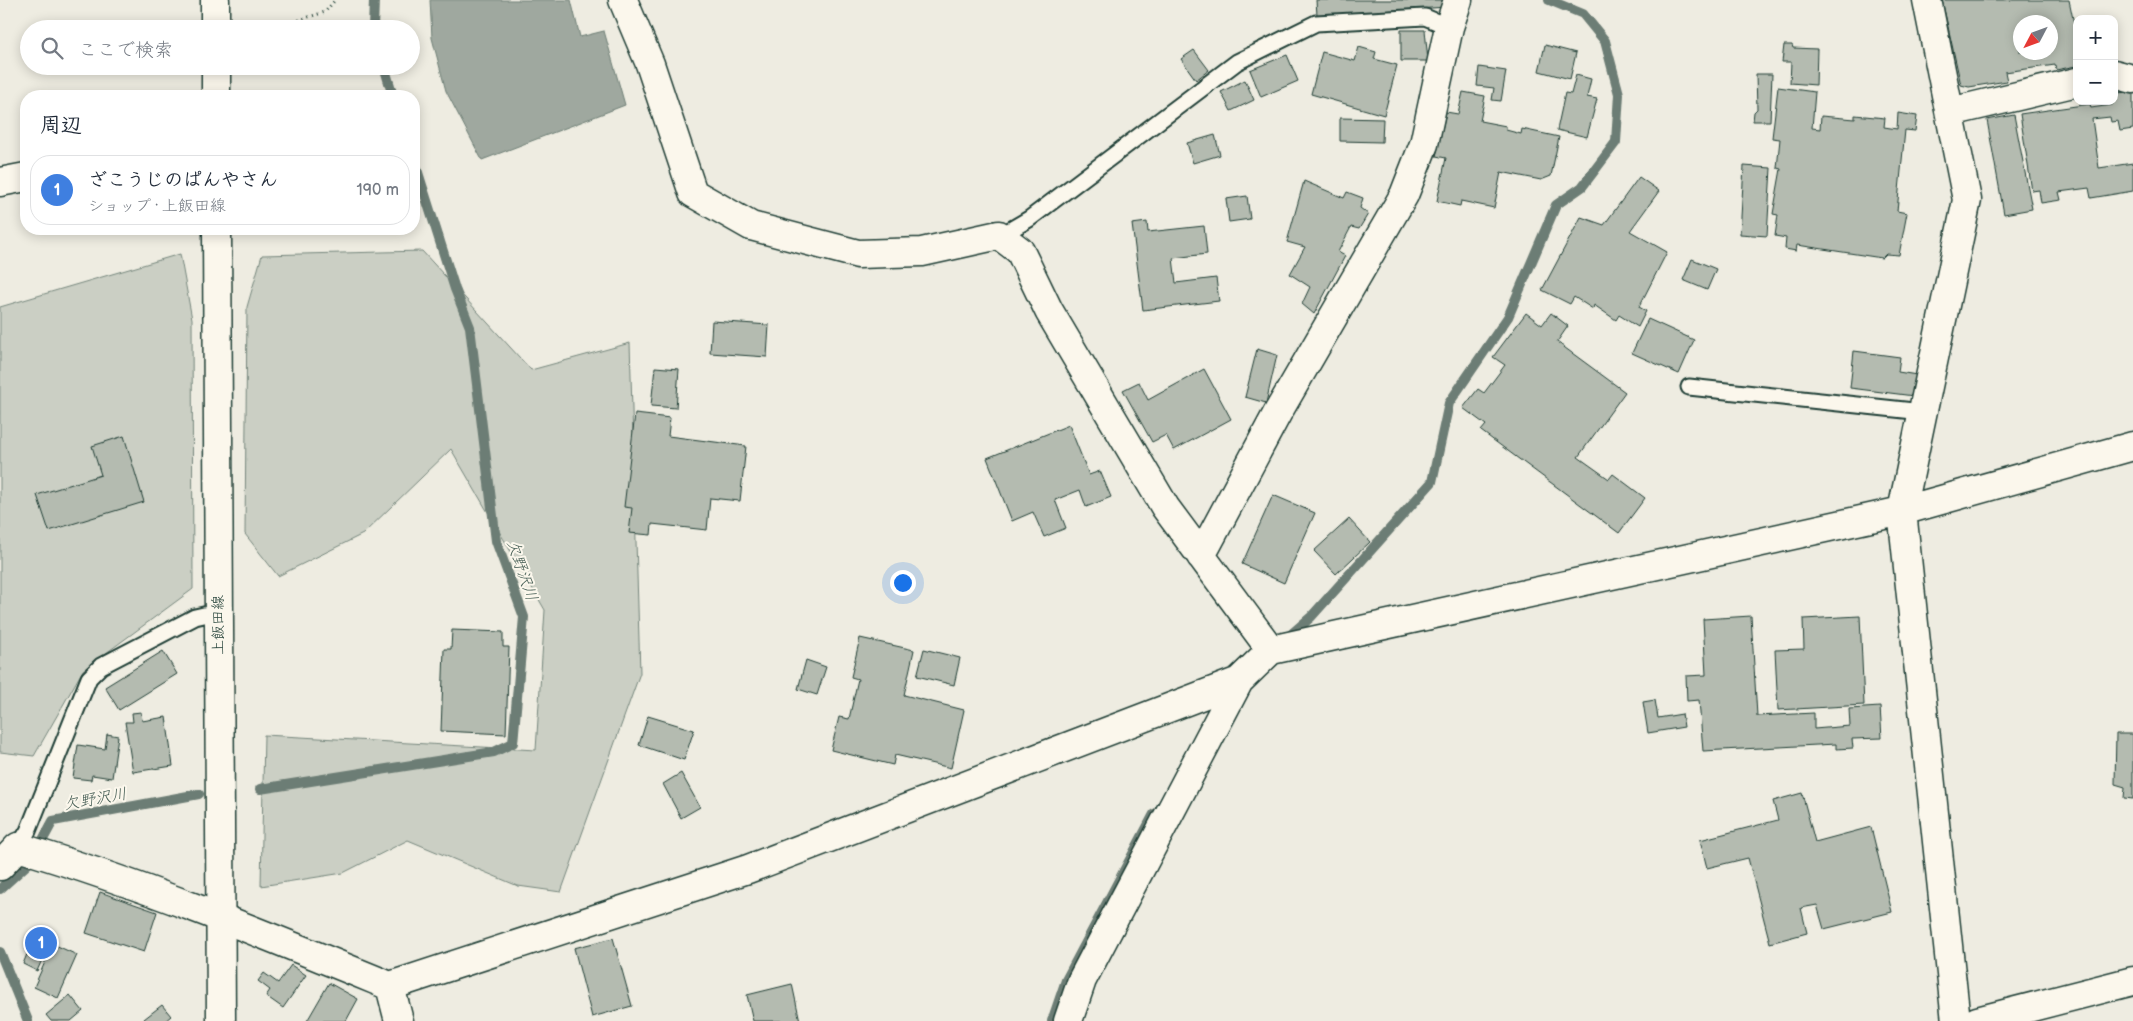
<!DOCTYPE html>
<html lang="ja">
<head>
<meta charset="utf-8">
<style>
  :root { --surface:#fff; --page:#f6f6f7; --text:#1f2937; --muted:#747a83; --line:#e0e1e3; --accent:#d1495b }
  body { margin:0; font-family:"Balsamiq Sans","Klee One",sans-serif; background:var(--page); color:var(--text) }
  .controls { position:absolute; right:15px; top:15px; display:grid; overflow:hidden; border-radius:10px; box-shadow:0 2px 12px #0003 }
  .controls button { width:45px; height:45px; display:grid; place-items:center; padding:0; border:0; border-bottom:1px solid var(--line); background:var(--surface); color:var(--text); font:25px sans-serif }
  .compass { position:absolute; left:2013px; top:15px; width:45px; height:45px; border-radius:50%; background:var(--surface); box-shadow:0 2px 12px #0003; rotate:229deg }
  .you { position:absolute; left:902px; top:582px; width:18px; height:18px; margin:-12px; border:4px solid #fff; border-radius:50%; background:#1a73e8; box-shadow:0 0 0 8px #1a73e833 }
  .badge { display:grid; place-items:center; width:32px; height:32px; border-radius:50%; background:var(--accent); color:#fff; font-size:16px; font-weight:700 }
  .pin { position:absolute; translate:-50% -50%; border:2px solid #fff; box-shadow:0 1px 5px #0006 }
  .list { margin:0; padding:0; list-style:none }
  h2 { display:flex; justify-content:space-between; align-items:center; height:65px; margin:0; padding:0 20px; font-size:21px }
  h2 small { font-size:16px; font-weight:400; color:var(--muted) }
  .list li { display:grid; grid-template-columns:32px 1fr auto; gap:15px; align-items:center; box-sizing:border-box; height:70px; margin:0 10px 10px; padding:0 10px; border:1px solid var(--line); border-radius:20px }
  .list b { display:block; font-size:19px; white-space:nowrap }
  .list p { margin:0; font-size:16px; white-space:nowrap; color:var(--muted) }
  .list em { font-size:16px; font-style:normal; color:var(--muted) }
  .icon { flex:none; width:28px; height:28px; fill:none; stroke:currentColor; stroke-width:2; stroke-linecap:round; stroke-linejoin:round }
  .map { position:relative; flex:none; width:2133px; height:1021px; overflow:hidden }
  .search { position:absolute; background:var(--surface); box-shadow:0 2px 12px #0003; left:20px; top:20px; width:400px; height:55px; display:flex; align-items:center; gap:12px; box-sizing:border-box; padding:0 18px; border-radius:28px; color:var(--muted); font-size:19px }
  .panel { position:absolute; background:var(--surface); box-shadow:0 2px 12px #0003; left:20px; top:90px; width:400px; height:145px; border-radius:20px }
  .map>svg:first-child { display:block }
</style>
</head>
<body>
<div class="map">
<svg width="2133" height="1021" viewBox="0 0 2133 1021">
  <rect width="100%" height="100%" fill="#eeece1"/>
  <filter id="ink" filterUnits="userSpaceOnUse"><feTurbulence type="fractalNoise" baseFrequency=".02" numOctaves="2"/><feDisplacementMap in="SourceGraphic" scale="10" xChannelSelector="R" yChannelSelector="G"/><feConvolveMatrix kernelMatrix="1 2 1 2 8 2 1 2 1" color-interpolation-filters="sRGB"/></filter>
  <g filter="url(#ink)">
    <path fill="#cbcfc4" stroke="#75867c" d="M422,251L531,370L630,343L640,673L561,892L518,886L408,840L343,873L261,886L264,735L536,750L545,610L451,449L363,534L278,576L245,534L247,307L262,255Z
      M180,254L192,319L193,589L83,670L34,756L0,752V307Z"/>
    <path fill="#9fa89f" stroke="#6c7d74" d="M430,0H571L580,37L604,31L625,105L482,160L446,91L432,38Z"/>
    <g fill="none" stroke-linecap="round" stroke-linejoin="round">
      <path stroke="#6c7d74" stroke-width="10" d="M373,29L374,0
        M384,66L393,96
        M1288,637L1311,617L1432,482L1449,403L1508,317L1556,205L1582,187L1616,142L1619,94L1605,41L1583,14L1549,0
        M260,789L494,752L513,743L524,617L496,541L470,327L455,289L414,160
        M0,889L32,860L53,821L199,794
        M0,952L28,1021
        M1052,1021L1066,980L1154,814"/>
    </g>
    <path fill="#b4bbb0" stroke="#1f3d34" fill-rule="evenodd" d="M1316,0H1448V7L1317,15Z
      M1942,0H2069L2077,38L2076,66L2056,70L2055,65L2005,72L2007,81L1969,87L1961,85ZM2020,22H2050V52H2020Z
      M1401,30H1425L1428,61H1401Z
      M1545,45L1576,53L1570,79L1539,71Z
      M1784,45H1792L1793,48L1817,49L1816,85L1790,83L1791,62H1782Z
      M1359,47L1376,52L1374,59L1397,65L1384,115L1311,94L1322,52L1355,61Z
      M1194,50L1209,70L1196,80L1181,59Z
      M1287,55L1298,81L1261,97L1250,70Z
      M1479,67L1506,71L1501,101L1492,100L1494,88L1477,86Z
      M1756,74H1772L1770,121H1753L1754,112L1757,109Z
      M1576,75L1591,79L1587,97L1597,99L1587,137L1557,130L1565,93L1571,94Z
      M1245,80L1254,100L1231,111L1221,92Z
      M1778,87L1815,92L1812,128L1820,129L1821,116L1855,119V115L1885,118L1884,127L1897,129L1898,113L1917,116L1915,131L1905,130L1897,211L1907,213L1899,255L1886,254L1882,258L1797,245L1796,251L1785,249L1786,238L1775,236L1778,215L1773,214L1781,169L1777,168L1780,139L1772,138Z
      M1463,92L1485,96L1480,121L1506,126V130L1521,134L1522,129L1559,137L1551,176L1541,180L1501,172L1494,208L1461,201L1460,206L1437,201L1446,158L1436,156L1446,112L1458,114Z
      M2133,92V129L2120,131L2118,121L2111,122L2110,117L2092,119L2099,168L2133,163V191L2091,198L2089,188L2059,192L2061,200L2041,203L2039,190L2032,191L2020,114L2090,104L2091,108L2112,105L2114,93Z
      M2014,115L2032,209L2004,214L1987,120Z
      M1340,118L1383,119L1382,142L1340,141Z
      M1215,135L1220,155L1193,163L1187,143Z
      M1744,166L1771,168L1767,236L1740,234Z
      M1639,177L1659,191L1630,231L1667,252L1639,307L1646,311L1638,327L1619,315L1616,320L1594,305L1593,309L1574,297L1570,304L1542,290L1581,217L1604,225Z
      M1304,181L1344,198L1347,192L1363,198L1360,208L1368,214L1359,229L1351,227L1338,252L1345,256L1314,314L1302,304L1310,287L1290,274L1305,247L1287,242Z
      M1247,196L1250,219L1229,222L1226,199Z
      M1147,222L1148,232L1204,226L1207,254L1173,258L1176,283L1216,278L1219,301L1143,310L1132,224Z
      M1692,259L1716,269L1707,290L1683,280Z
      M1526,313L1542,325L1551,313L1568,326L1557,342L1625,392L1578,457L1609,479L1613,474L1645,498L1619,533L1481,431L1486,425L1463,408L1478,389L1484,393L1505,365L1493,357Z
      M1648,319L1694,340L1679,374L1632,353Z
      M712,321L769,325L767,357L710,353Z
      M1257,349L1277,355L1266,403L1245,397Z
      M1854,351L1900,357L1898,372L1917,375L1914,396L1850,388Z
      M655,367L679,369L676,408L651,406Z
      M1204,369L1231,419L1174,450L1166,435L1152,442L1123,390L1139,382L1148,400Z
      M635,414L670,418L668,436L746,446L740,501L710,498L707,530L652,524L651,535L629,533L632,508L624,507Z
      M1069,425L1089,475L1100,471L1111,497L1086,507L1080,490L1055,500L1066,528L1044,537L1033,512L1012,521L987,458Z
      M124,436L144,502L49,531L37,495L101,475L92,446Z
      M1273,495L1315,513L1284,583L1242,564Z
      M1349,519L1370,542L1336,574L1314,551Z
      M1751,616L1757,716L1814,713V729L1850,726L1849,709L1880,707L1882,738L1852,739L1853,748L1836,749V744L1703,751L1699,700L1687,701L1686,676L1706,675L1703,619Z
      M1860,616L1864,705L1778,710L1775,650L1804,649L1803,619Z
      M452,630L503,632V647H509L506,734L441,731L444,649H451Z
      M860,638L914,650L904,695L964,710L951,768L895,755L893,765L831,750L839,717L849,719L858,679L851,677Z
      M924,649L960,658L954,685L917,676Z
      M163,651L177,674L119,710L105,687Z
      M806,660L826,667L817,695L798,689Z
      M1655,700L1658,718L1682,714L1684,727L1648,733L1643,702Z
      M141,712L142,721L166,717L173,766L133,772L125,722H133L132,713Z
      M648,716L694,730L684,760L639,745Z
      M107,734L118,736L112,778L92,775L91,780L73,778L78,745L105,749Z
      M2116,734H2133V799L2124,798L2125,787L2115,784Z
      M681,773L700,807L681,818L663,784Z
      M1802,793L1815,842L1871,827L1892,912L1824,929L1817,905L1801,908L1807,933L1770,943L1748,858L1707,868L1700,840L1778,820L1773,801Z
      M100,892L157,912L144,952L86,933Z
      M36,932L51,940L37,971L23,964Z
      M613,938L632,1006L592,1017L574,948Z
      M53,944L77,955L58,998L34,987Z
      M291,965L306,975L283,1008L266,996L270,990L258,981L264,973L278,983Z
      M329,983L358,999L346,1021H307Z
      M792,984L800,1021H753L747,995Z
      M70,995L83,1011L71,1021H51L46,1015Z
      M162,1005L171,1016L165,1021H145L144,1019Z"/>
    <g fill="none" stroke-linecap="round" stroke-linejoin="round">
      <g stroke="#1f3d34" stroke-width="19">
        <path id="service" d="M1005,240L1012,229L1029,219L1237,62L1316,23L1425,17L1449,27
          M1689,387L1923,412
          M18,847L28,831L89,678L101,666L195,617L217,612"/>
      </g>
      <g stroke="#1f3d34" stroke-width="31">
        <path id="minor" d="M623,0L650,64L693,193L751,226L858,254L922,252L999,235L1020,251L1049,311L1165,507L1271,650
          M1927,0L1967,200L1902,511L1956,1021
          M2114,74L2133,79
          M1950,112L2077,82
          M0,182L26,177
          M1201,556L1278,412L1404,195L1424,144L1449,27L1458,0
          M0,866L18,847C145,885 268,936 390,986L748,869L1239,681
          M390,986L399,1021
          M1068,1021L1082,980L1239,681L1271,650L1902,511L2133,446
          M1977,1021L2133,981"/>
      </g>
      <g stroke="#1f3d34" stroke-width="31">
        <path id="secondary" d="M215,0V29
          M216,66V96
          M217,229L221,1021"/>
      </g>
      <path stroke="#1f3d34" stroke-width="3" stroke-dasharray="1 4" stroke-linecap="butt" d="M270,29L325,12L335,0"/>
      <use href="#service" stroke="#fbf7ec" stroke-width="15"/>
      <use href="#minor" stroke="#fbf7ec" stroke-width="28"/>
      <use href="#secondary" stroke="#fbf7ec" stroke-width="28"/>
    </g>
  </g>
  <g text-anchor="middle" stroke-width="4" stroke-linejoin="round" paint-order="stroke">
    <g font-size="15" fill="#1f3d34" stroke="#fbf7ec">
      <text transform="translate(218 625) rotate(-90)" y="5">上飯田線</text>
    </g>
    <g font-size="16" font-style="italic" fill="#455d54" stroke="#fbf7ec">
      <text transform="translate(523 570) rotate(71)" y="6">欠野沢川</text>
      <text transform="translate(95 798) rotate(-10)" y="6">欠野沢川</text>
    </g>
  </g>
</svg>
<div class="controls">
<button>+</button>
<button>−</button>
</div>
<svg class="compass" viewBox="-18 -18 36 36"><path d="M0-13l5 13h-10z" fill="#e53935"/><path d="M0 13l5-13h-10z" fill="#747a83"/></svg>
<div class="you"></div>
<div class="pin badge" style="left:41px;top:943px;background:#3f7fe0">1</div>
<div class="search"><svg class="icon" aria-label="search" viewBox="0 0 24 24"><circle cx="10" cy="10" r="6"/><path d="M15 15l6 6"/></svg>ここで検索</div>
<section class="panel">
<h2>周辺<small></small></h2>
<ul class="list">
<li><span class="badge" style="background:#3f7fe0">1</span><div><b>ざこうじのぱんやさん</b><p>ショップ · 上飯田線</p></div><em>190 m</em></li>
</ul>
</section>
</div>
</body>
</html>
